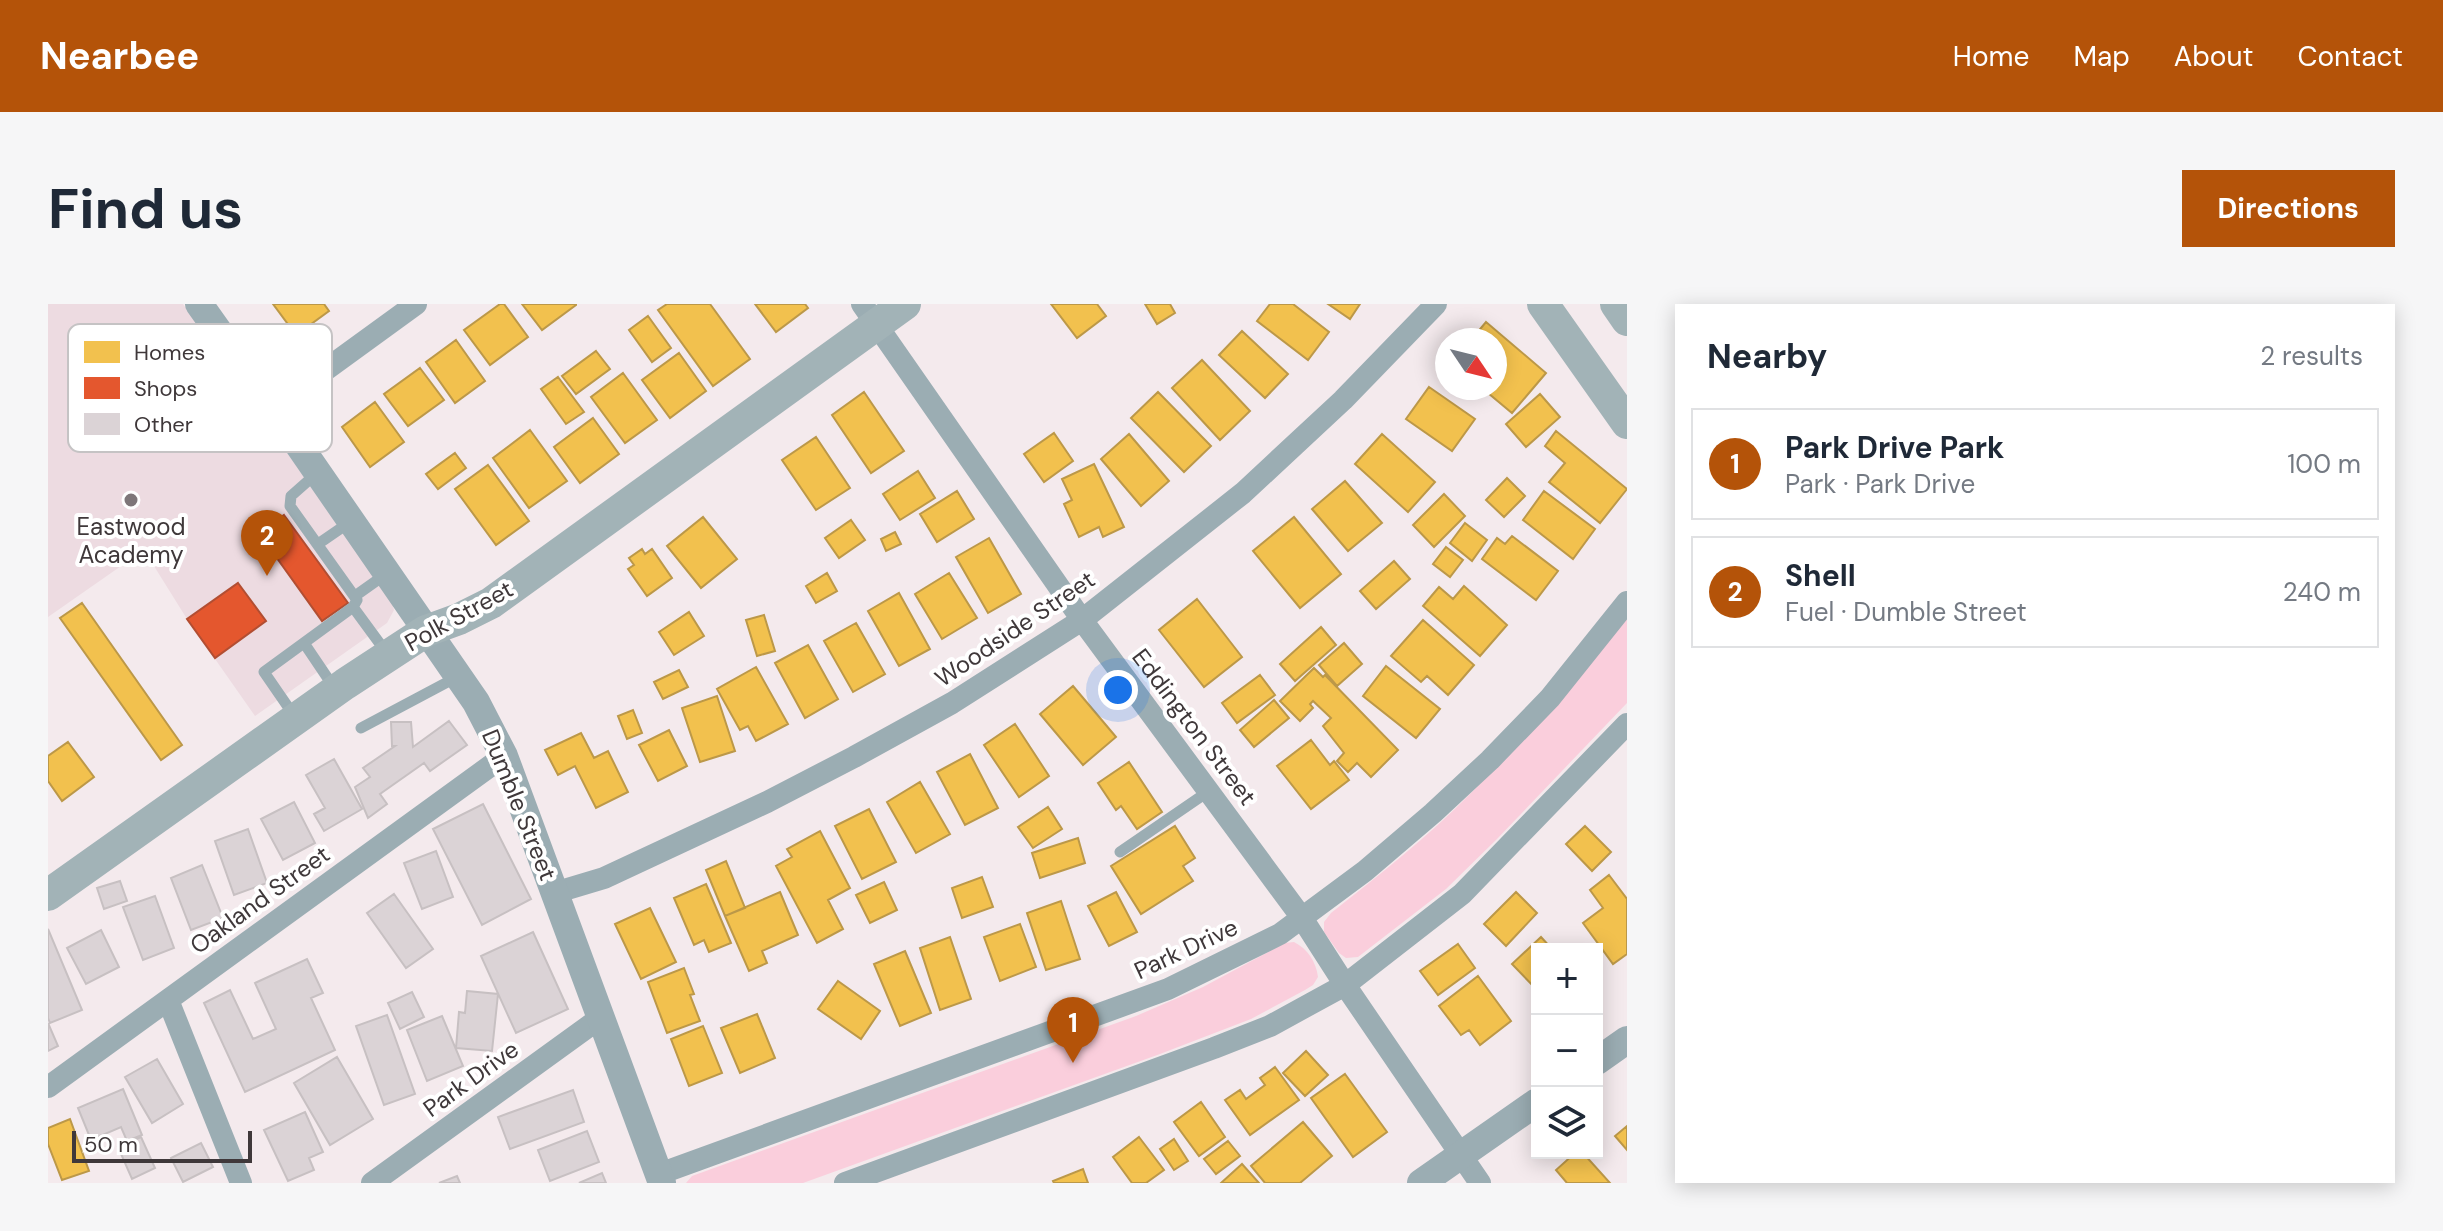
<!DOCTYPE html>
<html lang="en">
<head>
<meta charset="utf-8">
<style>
  :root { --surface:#fff; --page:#f6f6f7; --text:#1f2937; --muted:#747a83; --line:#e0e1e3; --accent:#b45309 }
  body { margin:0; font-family:"DM Sans",sans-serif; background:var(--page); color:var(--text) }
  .controls { position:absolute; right:24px; bottom:24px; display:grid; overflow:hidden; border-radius:0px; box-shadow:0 4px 20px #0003 }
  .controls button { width:72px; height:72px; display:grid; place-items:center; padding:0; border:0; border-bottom:2px solid var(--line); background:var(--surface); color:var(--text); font:40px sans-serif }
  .compass { position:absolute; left:1387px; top:24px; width:72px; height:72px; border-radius:50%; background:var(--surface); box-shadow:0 4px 20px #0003; rotate:125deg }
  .scale { position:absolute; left:24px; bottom:20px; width:180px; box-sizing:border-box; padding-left:8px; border:4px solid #3f383a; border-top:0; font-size:22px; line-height:28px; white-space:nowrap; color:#3f383a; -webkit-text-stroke:6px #fff; paint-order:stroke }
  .you { position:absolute; left:1070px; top:386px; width:28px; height:28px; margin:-20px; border:6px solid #fff; border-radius:50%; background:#1a73e8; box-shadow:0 0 0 12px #1a73e833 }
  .badge { display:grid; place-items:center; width:52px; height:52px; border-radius:50%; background:var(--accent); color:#fff; font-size:26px; font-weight:700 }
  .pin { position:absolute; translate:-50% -66px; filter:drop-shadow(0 2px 4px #0008) }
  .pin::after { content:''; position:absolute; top:42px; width:28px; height:24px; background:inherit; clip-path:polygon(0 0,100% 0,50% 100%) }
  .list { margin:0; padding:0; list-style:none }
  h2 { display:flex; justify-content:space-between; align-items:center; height:104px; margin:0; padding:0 32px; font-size:34px }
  h2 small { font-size:26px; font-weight:400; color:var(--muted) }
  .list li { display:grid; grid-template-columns:52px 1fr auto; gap:24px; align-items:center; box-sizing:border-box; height:112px; margin:0 16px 16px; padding:0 16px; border:2px solid var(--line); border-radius:0px }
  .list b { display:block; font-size:30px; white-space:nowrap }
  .list p { margin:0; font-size:26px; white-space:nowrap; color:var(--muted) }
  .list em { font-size:26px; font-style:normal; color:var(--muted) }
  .icon { flex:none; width:44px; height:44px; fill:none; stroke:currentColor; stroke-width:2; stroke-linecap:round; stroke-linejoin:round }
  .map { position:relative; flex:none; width:1579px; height:879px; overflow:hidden; border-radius:0px }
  header { display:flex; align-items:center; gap:48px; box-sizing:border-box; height:112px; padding:0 40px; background:var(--accent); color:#fff }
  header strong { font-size:38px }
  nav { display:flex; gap:44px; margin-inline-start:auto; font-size:28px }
  .intro { display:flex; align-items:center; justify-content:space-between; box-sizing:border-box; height:192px; padding:0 48px }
  h1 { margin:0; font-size:56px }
  .button { padding:20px 36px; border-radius:0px; background:var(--accent); color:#fff; font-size:28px; font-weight:700 }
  main { display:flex; gap:48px; padding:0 48px }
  aside { flex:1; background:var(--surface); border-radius:0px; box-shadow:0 4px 20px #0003 }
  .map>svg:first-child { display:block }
</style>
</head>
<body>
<header>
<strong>Nearbee</strong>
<nav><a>Home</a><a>Map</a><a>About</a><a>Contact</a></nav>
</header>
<div class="intro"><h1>Find us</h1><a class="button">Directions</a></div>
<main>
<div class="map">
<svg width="1579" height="879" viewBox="0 0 1579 879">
  <rect width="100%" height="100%" fill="#f4eaed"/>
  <path fill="#eddbe1" d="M0,0H135L344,299L346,306L339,319L207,412L139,315L96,246L0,313Z"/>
  <path fill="#facedc" d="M1579,315V399L1448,536L1398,585L1310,653L1298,654L1291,649L1276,628V618L1283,609C1331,571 1380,533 1423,489C1478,434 1528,374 1579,315Z
    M1246,638C1260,645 1268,658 1270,673L1265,681L1257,686L1203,715L1112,750L755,879H638L644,872L1088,712L1155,683L1237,639Z"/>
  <path fill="#f2c14e" stroke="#bc9848" stroke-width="2" d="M225,0H276L281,7L248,31Z
    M452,0H456L480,33L442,61L416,26Z
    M474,0H528V1L494,26Z
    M619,0H662L702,55L665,82L610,6Z
    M707,0H757L760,4L728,28Z
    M1003,0H1049L1058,12L1029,34Z
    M1097,0H1122L1127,9L1109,20Z
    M1222,0H1245L1281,28L1260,56L1209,17Z
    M1280,0H1312L1302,15Z
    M600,12L623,44L604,58L581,26Z
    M1438,18L1498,69L1464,109L1434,84H1447V36H1423Z
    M1194,27L1240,70L1217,94L1171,51Z
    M408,36L437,77L407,99L378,58Z
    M548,47L562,65L528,90L514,72Z
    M631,49L658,87L622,114L594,76Z
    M1154,56L1202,107L1172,136L1124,84Z
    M372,64L396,96L360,122L336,90Z
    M575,69L609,116L577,139L543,93Z
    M510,73L536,108L518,120L493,85Z
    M1381,83L1427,115L1404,147L1358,115Z
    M816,88L856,147L823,169L784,111Z
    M1110,88L1163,142L1136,168L1083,114Z
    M1492,90L1512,113L1478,143L1458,120Z
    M327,98L356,138L322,163L294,123Z
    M545,114L571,150L532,179L506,143Z
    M482,126L519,177L481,204L445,154Z
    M1508,127L1579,185L1552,219L1501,178L1517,159L1497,142Z
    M1006,129L1025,157L996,178L976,150Z
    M1081,130L1121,177L1093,202L1053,155Z
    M1334,130L1387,178L1360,208L1307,160Z
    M768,133L802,184L768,206L734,156Z
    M407,149L418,164L390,185L378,170Z
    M1046,160L1076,223L1055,233L1051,223L1031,233L1016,200L1024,196L1014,175Z
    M440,161L481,217L448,241L407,185Z
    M870,167L887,194L852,216L835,190Z
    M1459,174L1477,192L1456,213L1438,196Z
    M1297,177L1334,219L1300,247L1264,205Z
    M909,187L926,215L889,238L872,210Z
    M1496,187L1547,225L1525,255L1475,216Z
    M1396,190L1417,212L1386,243L1365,221Z
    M655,213L689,255L653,284L619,242Z
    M1246,213L1293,270L1252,304L1205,247Z
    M803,216L817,236L791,254L777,234Z
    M1417,219L1439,236L1424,257L1402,239Z
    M847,228L853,240L838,247L833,235Z
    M1464,232L1510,267L1488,296L1434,255L1449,234L1457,240Z
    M941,234L973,290L940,309L908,253Z
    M1398,243L1415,256L1402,273L1385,260Z
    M594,245L597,250L604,245L624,274L599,292L580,265L586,261L581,254Z
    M1346,257L1362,275L1328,305L1312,287Z
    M779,269L789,287L768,299L758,282Z
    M901,269L929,314L894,335L867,290Z
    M1416,282L1459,321L1432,352L1375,302L1391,283L1405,295Z
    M851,289L882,345L851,362L820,307Z
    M1149,295L1194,353L1156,383L1111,326Z
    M34,299L134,441L113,456L12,314Z
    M641,308L656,332L626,351L611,328Z
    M716,311L727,347L709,352L698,316Z
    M1375,316L1426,361L1400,391L1379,372L1373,378L1343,352Z
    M808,319L837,370L805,388L776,337Z
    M1273,323L1288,341L1247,377L1232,360Z
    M1296,339L1314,360L1289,382L1271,361Z
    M760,341L790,395L757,414L727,359Z
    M1338,362L1392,405L1368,434L1315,392Z
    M708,363L740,420L708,437L700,422L692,426L669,385Z
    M1266,364L1275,373L1277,371L1350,446L1323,473L1309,459L1300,468L1289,457L1296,449L1275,422L1283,414L1265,397L1262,400L1265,404L1252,417L1232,397Z
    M631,366L640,383L615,395L606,378Z
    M1212,371L1227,391L1189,419L1174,399Z
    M1025,382L1068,433L1035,461L992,410Z
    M669,392L687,447L652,458L634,404Z
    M1226,396L1241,414L1206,443L1192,426Z
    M585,406L594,429L579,435L570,412Z
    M967,420L1001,472L971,493L936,441Z
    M621,426L639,462L610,477L591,441Z
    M533,429L546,454L560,447L580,488L548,504L527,462L510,471L497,446Z
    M1263,436L1282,461L1286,457L1301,476L1263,505L1229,462Z
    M20,438L46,473L14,497L0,477V452Z
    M922,450L950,504L917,521L889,468Z
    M1081,458L1114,508L1089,525L1073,502L1068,506L1050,479Z
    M872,478L902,530L868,549L839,498Z
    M1000,503L1014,525L985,544L970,523Z
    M821,505L848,558L814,575L787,522Z
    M1127,522L1147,554L1135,562L1145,577L1093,610L1063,562Z
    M1537,522L1563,548L1544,567L1518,540Z
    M772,527L802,584L780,596L795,625L769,639L728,562L744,553L739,545Z
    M1030,534L1037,559L992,574L984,549Z
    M678,557L697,604L677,612L658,566Z
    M1561,571L1579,595V650L1565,660L1535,619L1555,604L1542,586Z
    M934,573L945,603L914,614L904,584Z
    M836,578L849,606L822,619L808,591Z
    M658,580L683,639L661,648L656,636L646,641L626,594Z
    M732,588L750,631L714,647L719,659L701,667L677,612Z
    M1068,588L1089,628L1061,642L1040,602Z
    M1468,588L1489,609L1458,642L1436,620Z
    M1013,597L1032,655L998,666L979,609Z
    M602,604L628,658L593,675L567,620Z
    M972,620L988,663L952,677L936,633Z
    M902,633L923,695L892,706L872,644Z
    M1493,633L1504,645H1489V686L1464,660Z
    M1410,640L1427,664L1390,691L1372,667Z
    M857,647L883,709L852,722L826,660Z
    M636,664L646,690L642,691L652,717L619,729L600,678Z
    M1430,672L1463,717L1432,741L1421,726L1413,731L1391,702Z
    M790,677L832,707L813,735L770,705Z
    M709,710L727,754L692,769L673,724Z
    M655,722L674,769L641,782L623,735Z
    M1258,747L1280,771L1257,792L1235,769Z
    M1227,763L1251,796L1202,831L1177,796L1192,786L1198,795L1217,781L1212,774Z
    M1297,770L1339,828L1305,853L1263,794Z
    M1153,798L1177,833L1151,852L1126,818Z
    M22,815L41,867L14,876L0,840V824Z
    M1255,818L1284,852L1252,879H1217L1203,862Z
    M1579,822V846L1567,832Z
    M1091,833L1116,866L1098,879H1084L1065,853Z
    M1126,835L1140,857L1126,866L1112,845Z
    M1180,837L1192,852L1168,870L1156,855Z
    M1527,849H1535L1562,879H1519L1508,866Z
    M1194,860L1211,879H1173Z
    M1035,865L1040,879H1006L1005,877Z"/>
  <path fill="#e4572e" stroke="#b24e32" stroke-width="2" d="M236,211L300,299L274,317L211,229Z
    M190,279L218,317L167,354L139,315Z"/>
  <path fill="#dbd3d6" stroke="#c7c0c2" stroke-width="2" d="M401,417L419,441L382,467L376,459L332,490L339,500L320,514L307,483L322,473L315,464L347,442H344L343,418H363L365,443Z
    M286,455L314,505L276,527L266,510L277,504L258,471Z
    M246,498L267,539L235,556L213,515Z
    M435,500L483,595L434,621L385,525Z
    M200,525L219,579L186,591L167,537Z
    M388,547L405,593L374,605L356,559Z
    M154,561L175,614L143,626L123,574Z
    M72,577L79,597L56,605L49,584Z
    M346,590L385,645L358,664L319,609Z
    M107,592L126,644L95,656L75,603Z
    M0,625L34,706L2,719L0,714Z
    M53,626L71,663L38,680L19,644Z
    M485,628L520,705L468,729L433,652Z
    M259,655L275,689L263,694L287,746L197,788L156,699L182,686L205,735L228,725L207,679Z
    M419,687L450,690L444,747L408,744L411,708L417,709Z
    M364,688L376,713L352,725L340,699Z
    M339,711L367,790L336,801L308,722Z
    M394,712L415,762L379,777L359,726Z
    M0,719L10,742L0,747Z
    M289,753L325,815L282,841L246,779Z
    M109,755L135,800L104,819L77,773Z
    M75,785L94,831L79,837L73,823L43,836L30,804Z
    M525,786L536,818L462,845L450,813Z
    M257,808L275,848L261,854L266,866L240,877L216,826Z
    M539,827L551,858L502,877L490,846Z
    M93,833L107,864L84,875L70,843Z
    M153,839L165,863L135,878L123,854Z
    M554,869L558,879H531Z
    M409,872L412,879H391Z"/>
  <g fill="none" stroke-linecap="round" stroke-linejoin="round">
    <path stroke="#9badb3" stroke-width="11" d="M270,240L302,218
      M307,292L338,270
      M305,303L338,348
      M256,339L287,385
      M247,413L216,368L305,303L309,296L242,202L243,192L269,169
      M313,424L409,373
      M1072,548L1161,487"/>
    <path stroke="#9badb3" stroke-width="22" d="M814,0L1034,316L1254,614L1297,681L1432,879
      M225,104L368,0
      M506,589L556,574L719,498L806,453L904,399L1034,316L1195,189L1295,96L1388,0
      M120,696L193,879
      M0,783L456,452
      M611,870L1120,685L1232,630L1317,567L1385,509L1442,456L1502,394L1579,298
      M324,879L552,714
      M797,879L1166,744L1222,722L1297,681L1414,590L1579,420"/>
    <path stroke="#9badb3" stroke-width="28" d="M151,0L225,104L428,398L456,452L614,879
      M1549,757L1579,736
      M1373,879L1489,798"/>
    <path stroke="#a2b3b7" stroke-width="32" d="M1495,0L1579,119
      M1568,0L1579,16
      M0,591L297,380L378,327L411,315L443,299L857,0"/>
  </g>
  <circle fill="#7e7679" stroke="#fff" stroke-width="3" cx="83" cy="196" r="8"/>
  <g text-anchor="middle" stroke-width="8" stroke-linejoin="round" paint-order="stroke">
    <g font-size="24" fill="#3f383a" stroke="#fff">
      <text x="83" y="231">Eastwood<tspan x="83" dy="28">Academy</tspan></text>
    </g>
    <g font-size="24" fill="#3f383a" stroke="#fff">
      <text transform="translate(411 312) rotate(-29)" y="8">Polk Street</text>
      <text transform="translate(967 325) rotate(-34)" y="8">Woodside Street</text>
      <text transform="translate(1146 423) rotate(53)" y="8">Eddington Street</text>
      <text transform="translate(471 501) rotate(68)" y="8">Dumble Street</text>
      <text transform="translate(212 596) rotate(-36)" y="8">Oakland Street</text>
      <text transform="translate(1138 645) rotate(-25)" y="8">Park Drive</text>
      <text transform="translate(423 775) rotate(-36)" y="8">Park Drive</text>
    </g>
  </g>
  <rect x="20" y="20" width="264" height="128" rx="12" fill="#fff" stroke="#c5c3c4" stroke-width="2"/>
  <rect x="36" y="37" width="36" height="22" fill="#f2c14e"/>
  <rect x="36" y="73" width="36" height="22" fill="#e4572e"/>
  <rect x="36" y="109" width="36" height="22" fill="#dbd3d6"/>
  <g font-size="22" fill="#3f383a">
    <text x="86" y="56">Homes</text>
    <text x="86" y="92">Shops</text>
    <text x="86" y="128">Other</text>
  </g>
</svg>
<div class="controls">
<button>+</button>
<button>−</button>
<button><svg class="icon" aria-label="layers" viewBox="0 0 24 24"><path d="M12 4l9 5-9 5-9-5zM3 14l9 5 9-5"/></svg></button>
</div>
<svg class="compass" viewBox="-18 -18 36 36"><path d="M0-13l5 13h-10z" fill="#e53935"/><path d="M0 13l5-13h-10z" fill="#747a83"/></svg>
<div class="scale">50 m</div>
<div class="you"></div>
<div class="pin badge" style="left:1025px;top:759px">1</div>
<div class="pin badge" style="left:219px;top:272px">2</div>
</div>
<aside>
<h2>Nearby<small>2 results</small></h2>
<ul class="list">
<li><span class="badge">1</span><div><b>Park Drive Park</b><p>Park · Park Drive</p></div><em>100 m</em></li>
<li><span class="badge">2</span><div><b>Shell</b><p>Fuel · Dumble Street</p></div><em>240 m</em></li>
</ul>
</aside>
</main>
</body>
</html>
